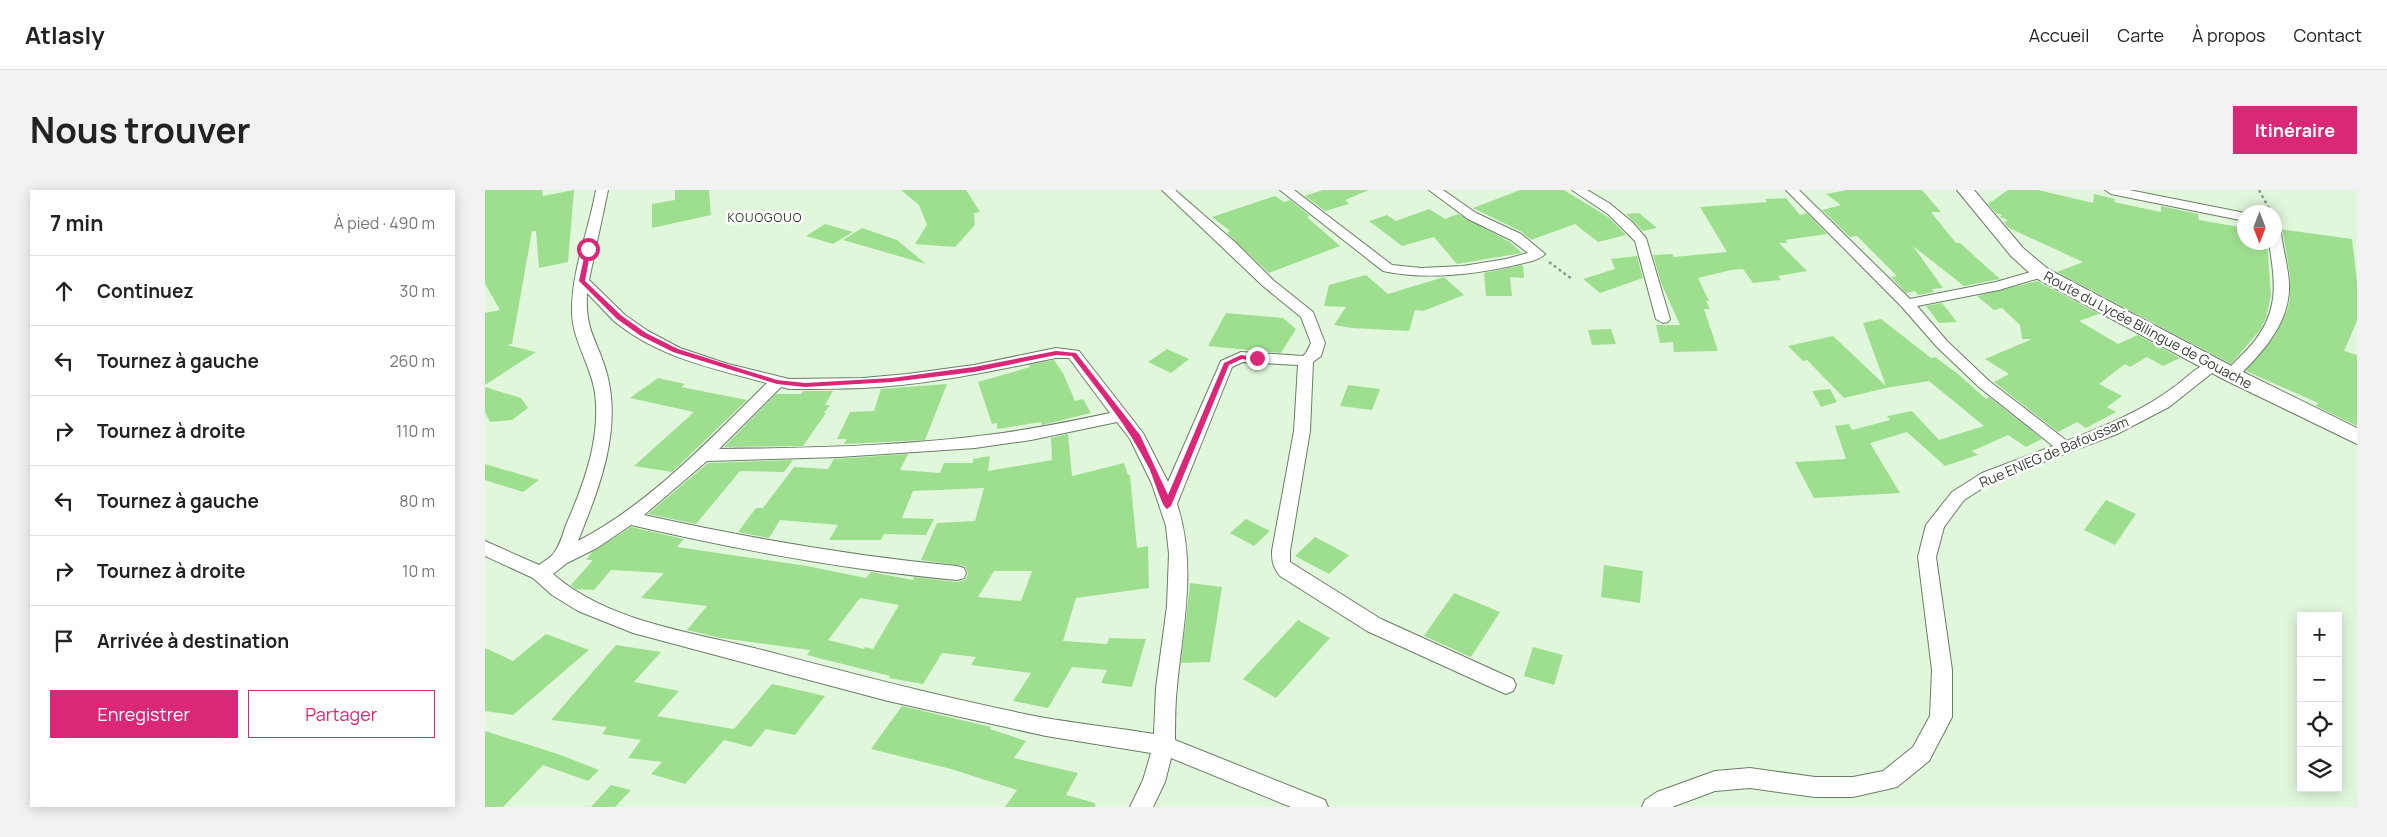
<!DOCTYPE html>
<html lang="fr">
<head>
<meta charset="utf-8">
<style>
  :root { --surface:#fff; --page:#f2f2f2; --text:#222; --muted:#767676; --line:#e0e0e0; --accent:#db2777 }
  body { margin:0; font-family:Manrope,sans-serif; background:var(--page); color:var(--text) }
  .controls { position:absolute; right:15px; bottom:15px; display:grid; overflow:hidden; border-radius:0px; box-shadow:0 2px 12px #0003 }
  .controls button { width:45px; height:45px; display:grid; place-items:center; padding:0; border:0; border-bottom:1px solid var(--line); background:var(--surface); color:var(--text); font:25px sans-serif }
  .compass { position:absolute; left:1752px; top:15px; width:45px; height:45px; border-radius:50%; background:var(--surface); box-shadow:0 2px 12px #0003; rotate:180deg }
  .stop { position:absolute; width:15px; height:15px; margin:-11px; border:4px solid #db2777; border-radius:50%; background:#fff }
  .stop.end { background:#db2777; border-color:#fff; box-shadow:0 1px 5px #0008 }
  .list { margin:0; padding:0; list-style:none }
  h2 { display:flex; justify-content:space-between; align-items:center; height:65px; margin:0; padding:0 20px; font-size:21px }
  h2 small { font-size:16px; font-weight:400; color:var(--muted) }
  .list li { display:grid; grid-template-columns:32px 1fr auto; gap:15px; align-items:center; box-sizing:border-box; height:70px; padding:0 20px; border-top:1px solid var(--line) }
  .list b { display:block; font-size:19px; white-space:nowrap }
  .list em { font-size:16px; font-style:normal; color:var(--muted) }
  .actions { display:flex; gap:10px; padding:15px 20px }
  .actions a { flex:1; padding:11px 0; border:1px solid var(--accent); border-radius:0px; text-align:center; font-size:18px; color:var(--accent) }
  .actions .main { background:var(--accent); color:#fff }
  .icon { flex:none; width:28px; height:28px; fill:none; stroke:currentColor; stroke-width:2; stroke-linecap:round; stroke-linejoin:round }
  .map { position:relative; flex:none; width:1872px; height:617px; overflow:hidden; border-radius:0px }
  header { display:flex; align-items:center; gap:30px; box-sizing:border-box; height:70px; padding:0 25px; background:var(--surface); border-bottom:1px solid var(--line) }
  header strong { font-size:24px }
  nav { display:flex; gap:28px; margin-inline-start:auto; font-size:18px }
  .intro { display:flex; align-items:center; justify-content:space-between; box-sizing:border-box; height:120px; padding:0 30px }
  h1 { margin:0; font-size:35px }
  .button { padding:12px 22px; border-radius:0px; background:var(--accent); color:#fff; font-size:18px; font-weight:700 }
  main { display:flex; gap:30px; padding:0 30px }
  aside { flex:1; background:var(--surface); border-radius:0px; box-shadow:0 2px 12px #0003 }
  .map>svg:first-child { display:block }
</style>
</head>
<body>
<header>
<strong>Atlasly</strong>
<nav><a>Accueil</a><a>Carte</a><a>À propos</a><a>Contact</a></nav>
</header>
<div class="intro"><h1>Nous trouver</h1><a class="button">Itinéraire</a></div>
<main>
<aside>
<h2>7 min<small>À pied · 490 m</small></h2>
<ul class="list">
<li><svg class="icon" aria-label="ahead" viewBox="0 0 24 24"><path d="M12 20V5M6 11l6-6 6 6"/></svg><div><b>Continuez</b></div><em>30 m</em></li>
<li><svg class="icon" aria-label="left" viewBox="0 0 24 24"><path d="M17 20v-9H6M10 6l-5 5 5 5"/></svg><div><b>Tournez à gauche</b></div><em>260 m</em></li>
<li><svg class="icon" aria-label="right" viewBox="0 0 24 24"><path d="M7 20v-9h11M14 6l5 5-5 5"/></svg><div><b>Tournez à droite</b></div><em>110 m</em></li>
<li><svg class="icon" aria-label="left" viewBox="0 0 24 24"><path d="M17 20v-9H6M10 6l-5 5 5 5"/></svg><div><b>Tournez à gauche</b></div><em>80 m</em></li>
<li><svg class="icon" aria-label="right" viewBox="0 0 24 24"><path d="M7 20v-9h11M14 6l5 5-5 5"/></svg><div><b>Tournez à droite</b></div><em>10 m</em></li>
<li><svg class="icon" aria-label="arrive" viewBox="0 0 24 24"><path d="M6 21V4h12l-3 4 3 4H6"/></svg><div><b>Arrivée à destination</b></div></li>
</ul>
<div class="actions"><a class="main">Enregistrer</a><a>Partager</a></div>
</aside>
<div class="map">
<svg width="1872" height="617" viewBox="0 0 1872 617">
  <rect width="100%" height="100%" fill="#e1f7dc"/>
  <path fill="#9edf8f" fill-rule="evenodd" d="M0,0H57L58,6L89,0L83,72L54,78L51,41H47L27,154L22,155L51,162L0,195V123L15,120L0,94Z
    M190,0H224L226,25L167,38V14L190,10Z
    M416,0H481L495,22L489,23L490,35L470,57L430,54L442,35L434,15Z
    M838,0H884L860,10L864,14L840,21L820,6Z
    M1035,0H1079L1123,27L1141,45L1113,52L1090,34L1046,50L1037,42L988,18Z
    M1362,0H1437L1456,22H1446L1471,53H1475L1515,89L1479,96L1428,56L1458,98L1447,99L1449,102L1433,105L1430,101L1421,103L1406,87L1412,86L1372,46L1365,47L1337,20L1356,15L1341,4Z
    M1523,0H1553L1608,13L1609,4L1630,9L1629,12L1676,22V16L1713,24L1714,30L1760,38V52H1782L1786,105L1781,128L1775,140L1746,174L1572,82L1598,72L1524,38L1519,32L1523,30L1515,27L1517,25L1511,23L1503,14Z
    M790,6L799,12L805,10L825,26L822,27L855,56L784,83L742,43L745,41L727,27Z
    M1301,8L1315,25L1322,23L1342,44L1300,50L1303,53H1294L1322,81L1293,86L1296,90L1268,93L1258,79L1246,80L1213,88L1224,111H1221L1225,119H1219L1233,161L1189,162L1188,152L1175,153L1171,135H1195L1176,93L1168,65L1187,64L1189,67L1242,62L1215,17L1282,12L1280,9Z
    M944,19L960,29L973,24L1025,52L1037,63L972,74L949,47L917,56L884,31L902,25L911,31Z
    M1154,23L1172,38L1158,41L1141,24Z
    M340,34L368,42L348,54L321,46Z
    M377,38L412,50L441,74L358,50Z
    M1793,39L1867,49L1872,91V131L1859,161L1872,165V236L1831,216L1833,213L1761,181L1790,146L1802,121L1805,108V86L1798,43Z
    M1152,66L1158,88L1115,103L1098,89L1130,79L1126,69Z
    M1038,75L1039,88L1025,87L1027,106H1001L999,83Z
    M881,85L903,104L959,87L979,105L938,121L930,120L924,141L867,138L849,135L861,117L839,116L844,95Z
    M1552,91L1614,124L1594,131L1633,154L1653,145L1695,168L1678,176L1662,167L1645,177L1640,174L1614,194L1637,206L1622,217L1631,222L1601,238L1592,232L1573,242L1509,192L1524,184L1500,169L1547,149H1537L1535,135L1517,118L1509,120L1492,106Z
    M1457,113L1472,132L1454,133L1441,116Z
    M741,123L798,128L811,139L796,163L723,156Z
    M1396,129L1446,168L1450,167L1473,184L1501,209L1504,207L1557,249L1541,257L1523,245L1487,261L1493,265L1460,276L1422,242L1385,253L1415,303L1329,308L1310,272L1361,269L1350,236L1364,234L1367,240L1405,230L1402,226L1427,221L1454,250L1499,236L1444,191L1401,198L1359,208L1322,170L1318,171L1303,156L1348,146L1401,196L1378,133Z
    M1126,139L1131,154L1107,155L1103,140Z
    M682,159L704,169L686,183L663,172Z
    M569,170L578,183L590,211L598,209L606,223L557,235L556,232L512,239V233L507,234L493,192L545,177L544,175Z
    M173,188L200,194L196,197L262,210L187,282L149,276L209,222L145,208Z
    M462,194L440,250L359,254L362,249H352L365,222L389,221L396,199Z
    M863,195L895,199L887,220L855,216Z
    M0,197L36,208L43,218L27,230L5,232L0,222Z
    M1345,199L1352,212L1336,217L1327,201Z
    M318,201H348L340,215H345L339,223H341L318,256L239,257L291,204H316Z
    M583,244L587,286L639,273L643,285H645L652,358L663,356L664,398L591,408L578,451L622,454L624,448L661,449L647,497L616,493L622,480L587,477L563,518L528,511L546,483L486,475L491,467L457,463L438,494L404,488L405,486L322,465L325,460L236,448L202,440L222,416L156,408L179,383L126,380L109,400L91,399L86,395L108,370H101L107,362L146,337L199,349L192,357L322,376L381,388L386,382L428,390L429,387L472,392L480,390L483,384L480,376L436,370L452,333L490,331L499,298L428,301L417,328L449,329L441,345L399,344L396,350H344L353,335L295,330L284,348L253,342L271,318H278L309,277L343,279L349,269L423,264L415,280L455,283L459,273H488V269L505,266L503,281L567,270L566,248ZM509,381H547L536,411L493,407ZM375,408L414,415L388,459L380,457L379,459L343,450Z
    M308,270L299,282L255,281L211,334L163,324L223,273Z
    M0,274L54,290L38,302L0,290Z
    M1621,310L1651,324L1630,355L1599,340Z
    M761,329L785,341L769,356L745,343Z
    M830,347L864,365L844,384L810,366Z
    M1119,375L1158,381L1155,413L1116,407Z
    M705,393L737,397L725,472L696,473Z
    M969,403L1015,422L986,467L939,446Z
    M813,430L845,448L791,508L758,489Z
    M61,444L104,460L28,525L0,521V458L28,471Z
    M131,455L176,462L149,492L194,501L172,526L249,539L287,494L340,506L310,545L281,539L266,557L239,550L200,594L166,584L177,572L143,568L156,550L117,544L122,537L66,530Z
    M1048,457L1078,465L1069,495L1039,486Z
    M417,516L506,537L505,539L541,551L529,568L593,583L581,605L610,613V617H520L532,600L466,579L386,559Z
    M0,541L73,564L114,580L103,591L58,575L18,617H0Z
    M126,595L146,600L130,617H106Z"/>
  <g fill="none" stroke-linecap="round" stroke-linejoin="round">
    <g stroke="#6a7d65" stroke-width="2">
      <path id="street" d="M111,0H123L104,90L140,125L163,141L195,158L243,174L304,189L378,188L422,184L489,175L571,158L594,161L658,243L683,292L736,171L756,162L818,166L821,163L826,153L816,127L778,96L677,0H690L752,54L788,90L828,122L840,153L836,166L828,172L825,241L805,361V372L896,429L1028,489L1031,495L1028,501L1021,504L1014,501L882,441L795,386C788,377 787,372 787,361L809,241L813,175L758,172L747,177L692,314C712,374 698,435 692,496C690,514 690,532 690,550L840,610L843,617H806L686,568L680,592L668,617H645L658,590L666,563L561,546L403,511L148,443L93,421L67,405L48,388L0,366V351L54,375C59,371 65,368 69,363C75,355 78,344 81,335C99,294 116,248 110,203C106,174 86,149 87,119C87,79 104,40 111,0ZM102,103C111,112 120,122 129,131C172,167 229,179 282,193C224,250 166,313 93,351C114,298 137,242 122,184C113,150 100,143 102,103ZM571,168H584L625,223C587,231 549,239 510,244C419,256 326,258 234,259L296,197L304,199C328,199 353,199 377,198C443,195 507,181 571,168ZM632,232L645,249L667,294L681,336L684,364L682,416L671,498L669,544C632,538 596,534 560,528C462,509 365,483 269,458C201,441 122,431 68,384L82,373L112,358L146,335C254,360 362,380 472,390L479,388L481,383L479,378L472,376C366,366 263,348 159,325L222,271L354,267L490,258L546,250Z
        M795,0H809L907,75L936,78L978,76L1021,69L1043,63L1026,50L983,29L944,0H958L991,23L1036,44L1060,64C1055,70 1043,72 1035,74C992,84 946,90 903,82L898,81Z
        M1087,0H1102L1124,13L1147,32L1161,48L1185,129L1183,132L1178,133L1171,129L1150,51L1123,24Z
        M1301,0H1314L1425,109L1511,92L1556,79L1561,80L1563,83L1561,86L1514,100L1432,116L1462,151L1504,191L1582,251C1620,236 1657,221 1689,197C1701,189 1719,168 1734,172L1737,175L1684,217L1632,244L1509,291L1479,310L1459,337L1451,367L1467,480V527L1444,571L1412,597L1368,607H1330L1265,598L1230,601L1187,617H1157L1160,610L1172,602L1230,581L1265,578L1330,587H1368L1398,581L1428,557L1445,526L1447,480L1433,367L1441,335L1467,302L1497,283L1568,256L1494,197L1452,157L1417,117Z
        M1620,0H1644L1760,23V31L1626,4Z
        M1790,39L1796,43C1798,60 1803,76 1804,93C1806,132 1778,162 1752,188H1742L1739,185C1747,173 1759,164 1768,153C1795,119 1790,92 1784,52H1790Z"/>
    </g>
    <g stroke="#6a7d65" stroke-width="2">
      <path id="secondary" d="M1472,0H1489L1538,58L1563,79L1754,180L1872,238V254L1740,190L1549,87L1526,66Z"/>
    </g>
    <path stroke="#8d9c89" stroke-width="2.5" stroke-dasharray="3 3" stroke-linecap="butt" d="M1774,0L1786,22
      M1064,72L1087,89"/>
    <use href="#street" fill="#fff" fill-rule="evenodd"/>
    <use href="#secondary" fill="#fff" fill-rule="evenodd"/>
  </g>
  <path fill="#db2777" d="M101,58L106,59L100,91L137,126L161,143L193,159L292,190L320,193L407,188L489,177L571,161L591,163L655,245L683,305L739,173L756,165L776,168L772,171L757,169L744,175L686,316L682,319C677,317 668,286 664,278C643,236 615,203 587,166L571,165L489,182L407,192L320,197L292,194L188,162L156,146L132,129L94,91Z"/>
  <g text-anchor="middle" stroke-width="5" stroke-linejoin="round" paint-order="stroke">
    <g font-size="12" letter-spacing="1" fill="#1e2f1b" stroke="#fff">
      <text x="280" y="32">KOUOGOUO</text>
    </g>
    <g font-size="14" fill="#373f35" stroke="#fff">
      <text transform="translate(1663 140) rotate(28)" y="5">Route du Lycée Bilingue de Gouache</text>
      <text transform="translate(1569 262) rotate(-23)" y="5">Rue ENIEG de Bafoussam</text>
    </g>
  </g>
</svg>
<div class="controls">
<button>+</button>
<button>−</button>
<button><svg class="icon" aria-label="locate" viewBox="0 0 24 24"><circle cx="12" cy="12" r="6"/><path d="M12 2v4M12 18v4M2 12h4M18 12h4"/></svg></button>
<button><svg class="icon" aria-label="layers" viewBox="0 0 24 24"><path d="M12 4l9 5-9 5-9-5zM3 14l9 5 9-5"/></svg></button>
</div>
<svg class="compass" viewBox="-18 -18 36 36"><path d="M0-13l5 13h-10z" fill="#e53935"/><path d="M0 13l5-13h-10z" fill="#767676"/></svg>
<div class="stop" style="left:103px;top:59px"></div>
<div class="stop end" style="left:772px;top:168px"></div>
</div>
</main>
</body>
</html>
